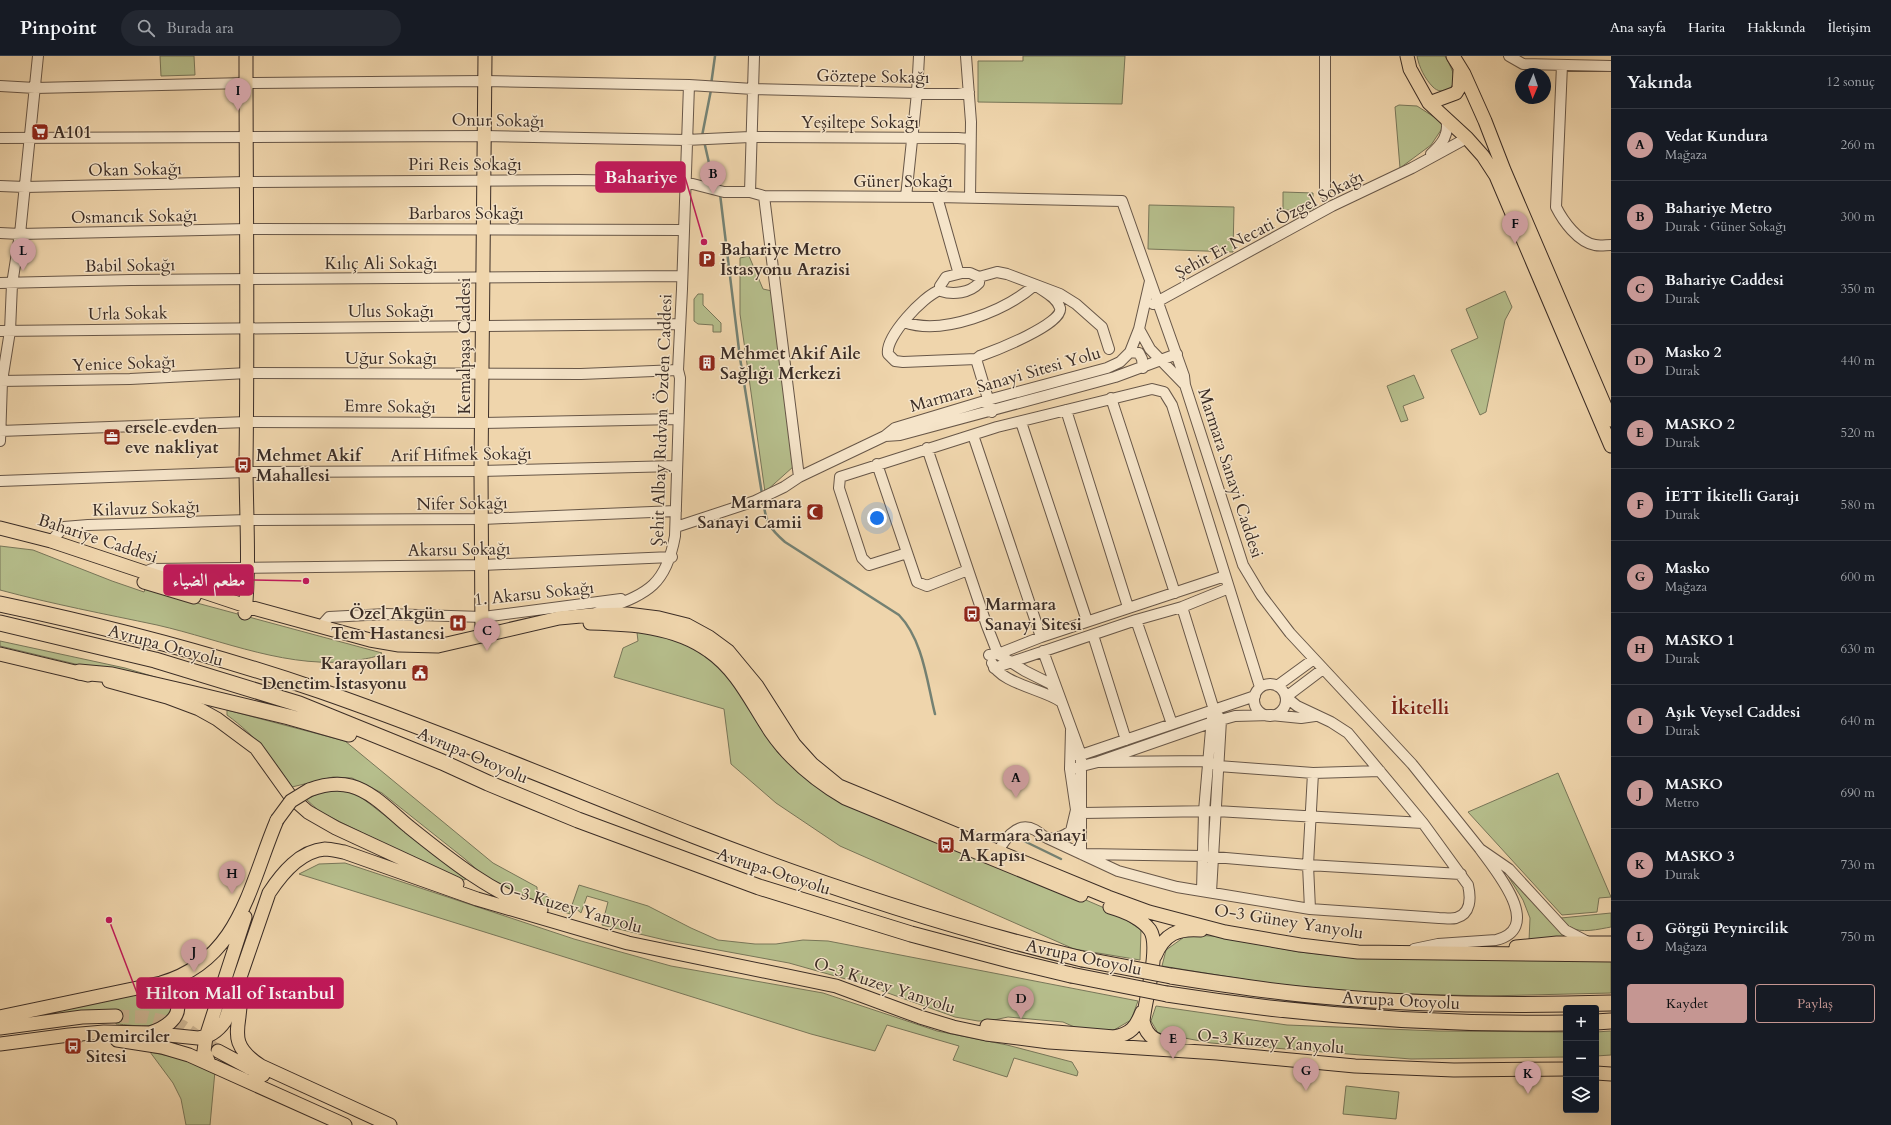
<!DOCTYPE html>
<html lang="tr">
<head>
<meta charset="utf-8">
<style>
  :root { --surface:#171b24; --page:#242831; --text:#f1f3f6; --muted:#9ea1a6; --line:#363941; --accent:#c59692 }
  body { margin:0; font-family:Cardo,Amiri,serif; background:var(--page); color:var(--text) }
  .controls { position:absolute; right:12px; bottom:12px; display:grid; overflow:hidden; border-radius:4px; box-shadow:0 4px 16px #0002 }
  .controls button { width:36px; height:36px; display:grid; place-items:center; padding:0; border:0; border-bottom:1px solid var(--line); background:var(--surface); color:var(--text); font:20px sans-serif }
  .compass { position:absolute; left:1515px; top:12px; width:36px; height:36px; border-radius:50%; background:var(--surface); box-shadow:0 4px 16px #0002; rotate:182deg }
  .you { position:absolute; left:877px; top:462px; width:14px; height:14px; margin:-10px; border:3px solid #fff; border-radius:50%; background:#1a73e8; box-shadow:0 0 0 6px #1a73e833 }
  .badge { display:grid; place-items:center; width:26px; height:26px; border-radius:50%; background:var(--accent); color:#111; font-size:13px; font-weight:700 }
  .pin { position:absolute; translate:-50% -33px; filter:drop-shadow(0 1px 2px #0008) }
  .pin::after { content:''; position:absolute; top:21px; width:14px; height:12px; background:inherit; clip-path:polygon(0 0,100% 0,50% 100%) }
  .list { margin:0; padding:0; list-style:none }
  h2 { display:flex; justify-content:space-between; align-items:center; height:52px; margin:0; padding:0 16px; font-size:17px }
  h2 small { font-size:13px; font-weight:400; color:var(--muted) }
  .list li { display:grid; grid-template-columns:26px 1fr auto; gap:12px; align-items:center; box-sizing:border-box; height:72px; padding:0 16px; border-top:1px solid var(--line) }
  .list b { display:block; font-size:15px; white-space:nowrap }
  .list p { margin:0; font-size:13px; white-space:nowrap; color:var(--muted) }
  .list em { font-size:13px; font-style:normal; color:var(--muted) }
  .actions { display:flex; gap:8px; padding:12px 16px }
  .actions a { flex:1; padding:9px 0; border:1px solid var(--accent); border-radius:4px; text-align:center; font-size:14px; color:var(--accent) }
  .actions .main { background:var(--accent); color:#111 }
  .icon { flex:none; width:22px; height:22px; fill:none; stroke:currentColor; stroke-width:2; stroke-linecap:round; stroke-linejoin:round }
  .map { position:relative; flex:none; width:1611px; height:1069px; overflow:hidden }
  header { display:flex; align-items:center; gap:24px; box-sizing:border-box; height:56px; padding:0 20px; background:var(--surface); border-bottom:1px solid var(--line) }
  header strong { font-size:19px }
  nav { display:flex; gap:22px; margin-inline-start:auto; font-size:14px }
  .search { width:280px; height:36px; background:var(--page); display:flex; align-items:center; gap:10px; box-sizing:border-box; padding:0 14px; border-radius:22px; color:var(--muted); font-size:15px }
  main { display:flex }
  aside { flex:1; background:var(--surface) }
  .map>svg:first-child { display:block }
</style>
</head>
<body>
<header>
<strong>Pinpoint</strong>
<div class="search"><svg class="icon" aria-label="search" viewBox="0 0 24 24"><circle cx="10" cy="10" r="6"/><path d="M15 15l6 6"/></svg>Burada ara</div>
<nav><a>Ana sayfa</a><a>Harita</a><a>Hakkında</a><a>İletişim</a></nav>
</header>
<main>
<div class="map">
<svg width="1611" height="1069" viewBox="0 0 1611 1069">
  <rect width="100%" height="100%" fill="#efd5ac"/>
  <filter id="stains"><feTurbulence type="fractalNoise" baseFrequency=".005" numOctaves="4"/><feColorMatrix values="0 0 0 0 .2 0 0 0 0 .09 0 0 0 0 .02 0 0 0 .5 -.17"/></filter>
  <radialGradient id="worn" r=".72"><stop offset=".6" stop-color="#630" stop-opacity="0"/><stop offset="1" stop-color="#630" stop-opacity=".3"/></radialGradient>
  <path fill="#b6be8c" stroke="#787659" d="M160,0H194L195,19L161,20Z
    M1023,0H1125L1122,48L978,46V5H1023Z
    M1417,0H1445C1448,6 1453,14 1454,21C1455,33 1442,40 1433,31C1425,23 1419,11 1417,0Z
    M1399,49L1417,50L1445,68L1431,89L1400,112L1395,51Z
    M1283,136L1313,137V155L1283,154Z
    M1149,149L1234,151L1233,196L1148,193Z
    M749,200L763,233L772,235L794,410L765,436L740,258V202Z
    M1505,235L1512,251L1505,264L1486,356L1480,359L1451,294L1478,282L1466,253Z
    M698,238H703V249L721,267V276H713V269L698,268L694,265V243Z
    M1414,319L1424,342L1403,350L1408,364L1401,366L1387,330Z
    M0,490L33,494L112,525L144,536L145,533L382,597C375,602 368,602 359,604C291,615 223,584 157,569C105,558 52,548 0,534Z
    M636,568L697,578L753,655L778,697L810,725L1116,857L1141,874L1140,904L1074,893L840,790L776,747L731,708L724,653L614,621L623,592L638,585Z
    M0,585L125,612L255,651L0,590Z
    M227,654L345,685L493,807L537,831V834L570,856V858L509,835L483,819L465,803L382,737L352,722L333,721L292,731C271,701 257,681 227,659Z
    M1558,717L1611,841L1599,842L1597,856L1562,859L1468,756Z
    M338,734L354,736L370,748L466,823L464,824L418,804L320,756L306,743L325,735Z
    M345,807L574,883L671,910L823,937L937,975L1007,989L1072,1006L1078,1016L1077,1020L1014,1002L1007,1021L953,1004L959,990L887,969L875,995L811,978L299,818L319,808Z
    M1508,820L1566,882L1529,885L1530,862L1523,844Z
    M579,829L648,850L691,872L718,884L755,888H776L803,884L828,885L1138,945L1131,964L1114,974L1079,973L1063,966L1008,961L989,965H978L955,961L860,927L789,907L669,885L602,869L608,846L587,840L581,857L572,849Z
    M1611,857V871C1599,873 1581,878 1570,871C1567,869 1564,865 1561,862Z
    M1187,879L1213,880L1300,896L1355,902L1611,905V937L1487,940L1374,937L1273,928L1162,910L1166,894Z
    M147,937L163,940L171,949C172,977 134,969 116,968V956L34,962L33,958Z
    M1156,950L1287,969L1438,975L1566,976V1001L1411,1003L1211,987L1158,977L1151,965Z
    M1611,975V999L1596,1000V976Z
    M150,996L179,1002L215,1015L210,1069H186L181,1043L173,1027Z
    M1346,1030L1399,1036L1396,1063L1343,1058Z"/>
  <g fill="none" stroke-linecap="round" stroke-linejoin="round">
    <path stroke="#748173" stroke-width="2.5" d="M711,29L715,0
      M702,80L711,34
      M704,85L709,107L718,132
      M720,138L740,302L762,438
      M763,445C766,466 769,472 785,486L899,559C923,584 927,626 935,658
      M1022,784L1061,803"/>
    <path stroke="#cbb391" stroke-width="13" stroke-dasharray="13 6" stroke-linecap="butt" d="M116,960L146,961L182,970L218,995"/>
    <g stroke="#685748" stroke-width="12">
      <path id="minor" d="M966,0L971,66L970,142
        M1509,0L1523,8L1611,10
        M1562,9L1556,151C1563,165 1578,186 1595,189C1600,190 1606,189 1611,189
        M0,30L35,32L246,27L485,25L689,29L753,33L958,38L969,36
        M0,82L483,80L686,84L750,81L958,82L970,83
        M1431,98C1442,88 1450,78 1446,63
        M0,130L25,131L246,126L578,124L685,126L724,136H750L764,140L937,141L1122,145L1184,320L1185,329L1243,509L1261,539L1290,577L1412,708L1480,793
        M750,136L754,0
        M1325,138V0
        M764,140L799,421
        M906,141L917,37L919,0
        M937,141L958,215L957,218
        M0,177L20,178L248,173L684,174
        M962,217H970L979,221V227C970,237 953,239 941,235L940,230L946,221Z
        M979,221L997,216L1007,218L1060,238L1076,248L1102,271L1109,293
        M0,227L131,224L682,220
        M940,234C923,240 885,281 888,298L895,305L903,306L976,303
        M1153,248L1332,150L1412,112L1467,82
        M904,266C943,280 1005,255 1035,229C1043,235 1057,241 1060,252C1064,268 994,295 980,300L976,303L992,356
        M1139,273L1150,293L1185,329
        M0,275L680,268
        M1130,296L1139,297L1142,303L1143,312
        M0,325L130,323L248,317L581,318L678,314
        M1111,342L1175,537
        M1066,354L1128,551
        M1021,366L1087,565
        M0,375L247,366L482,367L678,363
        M973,379L1041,581
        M885,380L900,379L1115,321L1177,298
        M0,385L2,325L10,275L12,228L20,178L38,0
        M927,392L987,570L998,598L1025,615L1051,628L1062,647
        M877,408L917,526L927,530L968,514
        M0,425L246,416L481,415L676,410
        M676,471L755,445L784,431L799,421L885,380L895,372L988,344L1107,312L1120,306L1130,296L1139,273L1150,225
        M51,485L64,471L88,469L248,464L482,463L676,455
        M907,497L869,509L862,502L839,432L840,421L997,371L1152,333L1164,336L1172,349L1260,631
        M144,516L152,513L482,509L672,501
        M1182,551L1214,654L1221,664L1211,836
        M596,557C643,538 665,535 675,480L680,322L678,314L682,233L689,29
        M1136,564L1172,668
        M321,570L329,561L386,558L483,561L621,543
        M1093,579L1126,684
        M1043,595L1081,699V798
        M989,599L998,598L1041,581L1225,520
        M992,607C1000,627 1042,633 1060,645
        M994,612L1136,564L1182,551L1229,532
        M1254 644a16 16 0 1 1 32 0a16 16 0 1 1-32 0Z
        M1277,630L1314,603
        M1075,699H1081L1255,640
        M1098,706L1208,705L1218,710L1313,717L1380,715
        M1070,713L1098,706L1210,667L1235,660L1271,659L1301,662L1315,660
        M1076,754L1082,757L1216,755L1423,767
        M1047,782L1118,815L1177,831L1310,853L1439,862C1444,862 1451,863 1456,862C1471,858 1471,842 1468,829L1423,767L1348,677L1331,666L1297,650L1286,641L1323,613
        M1085,798L1203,800L1308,809L1461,818
        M996,801C1002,786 1016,764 1035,774C1039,776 1043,781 1048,782C1057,784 1064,780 1071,775L1076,754L1070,713L1071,674
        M1202,835L1204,755L1212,662
        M1310,853L1308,809L1313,717
        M1414,893L1438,888L1496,884C1545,872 1495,814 1480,793L1509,813L1565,874L1588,886"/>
    </g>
    <g stroke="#3b2d26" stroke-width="15">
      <path id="major" d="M1407,0L1410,13L1429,47L1467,82L1483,100L1496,120L1611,390
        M1453,0L1464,18L1485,65L1504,114L1611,364
        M1429,47L1456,37L1459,32L1460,14
        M0,472L51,485L246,550L370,584L399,589L438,590L559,562L592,559L627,558L659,562L687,569L709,581L728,595L757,630L794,688L812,708L839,730L1108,841L1149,856L1225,876L1300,889L1358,896L1611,899
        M144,526L194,541
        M245,557C250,507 246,457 246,406C248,271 246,135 246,0
        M590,567C630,568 675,570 709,595C738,615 752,648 771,676C791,705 816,725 845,742L1081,839
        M482,580L481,415L485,0
        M0,598L88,619
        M109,625L167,641L199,653L217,663L256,692L291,741L308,756L336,772L457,828
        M309,734C322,729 337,726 351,730C373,736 391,756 408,770C449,803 491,837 541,854
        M1110,851C1124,855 1141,862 1150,874C1161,890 1145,944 1143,965C1147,983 1158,986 1174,988
        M1516,891L1557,887H1611
        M1155,900C1164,878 1178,872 1201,874
        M150,931C189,938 185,966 150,977
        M240,934C244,969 222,985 261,1010L390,1069
        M0,961L161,927C240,904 249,830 277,764
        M987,970L1114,981C1131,978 1136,971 1142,956
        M0,972L82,961L116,960
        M69,979L104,976L149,977L198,982C210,981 218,975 225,965L269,837C282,817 300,795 325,793C331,793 338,795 344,796L477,843L628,887L836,930L920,961L953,971L986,978L1049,986L1217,997L1355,1010L1454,1014L1566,1013
        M117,984L162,991L189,999L345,1069
        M0,988L69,979L78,980
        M218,995L263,1019
        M209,1007L204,995L206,981L245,861
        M1596,1017L1611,1018"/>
    </g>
    <g stroke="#3b2d26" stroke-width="17">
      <path id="highway" d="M0,548C109,571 216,599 321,635C447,679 570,731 695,780C821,829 951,872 1082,903
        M0,567L155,604L299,648L442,706L488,727L578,764L759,831L911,878L1009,904L1071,919
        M79,616L112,619L190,637L289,661L349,678
        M1171,920C1221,928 1271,936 1321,940C1417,949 1514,950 1611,947
        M1167,938C1299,959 1432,969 1566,967
        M1596,966L1611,965"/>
    </g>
    <use href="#minor" stroke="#f5e4c9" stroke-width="10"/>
    <use href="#major" stroke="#efd5ac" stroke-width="13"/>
    <use href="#highway" stroke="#efd5ac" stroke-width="15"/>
    <g stroke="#3b2d26" stroke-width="15" stroke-linecap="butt">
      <path id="major-bridge" d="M277,764L291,745L309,734"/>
    </g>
    <g stroke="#3b2d26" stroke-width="17" stroke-linecap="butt">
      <path id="highway-bridge" d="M1082,903L1171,920
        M1071,919L1167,938"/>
    </g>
    <use href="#major-bridge" stroke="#efd5ac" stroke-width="13"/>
    <use href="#highway-bridge" stroke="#efd5ac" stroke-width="15"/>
  </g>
  <defs>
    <g id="supermarket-square" transform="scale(0.9)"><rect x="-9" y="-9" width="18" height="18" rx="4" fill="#8f2418" stroke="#f5e4c9"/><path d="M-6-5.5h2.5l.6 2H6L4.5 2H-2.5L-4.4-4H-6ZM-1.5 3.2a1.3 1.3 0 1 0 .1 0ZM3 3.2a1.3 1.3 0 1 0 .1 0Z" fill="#fff"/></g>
    <g id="parking-square" transform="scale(0.9)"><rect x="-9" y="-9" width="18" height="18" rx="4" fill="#8f2418" stroke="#f5e4c9"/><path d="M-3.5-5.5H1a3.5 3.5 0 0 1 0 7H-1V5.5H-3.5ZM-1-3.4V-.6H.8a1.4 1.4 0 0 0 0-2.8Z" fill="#fff"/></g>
    <g id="building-square" transform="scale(0.9)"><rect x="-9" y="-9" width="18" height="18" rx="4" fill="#8f2418" stroke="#f5e4c9"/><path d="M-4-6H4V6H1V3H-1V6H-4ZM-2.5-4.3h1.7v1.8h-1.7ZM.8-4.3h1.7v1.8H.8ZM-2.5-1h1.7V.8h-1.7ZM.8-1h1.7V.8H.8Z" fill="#fff"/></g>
    <g id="office-square" transform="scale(0.9)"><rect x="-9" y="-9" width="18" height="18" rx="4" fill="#8f2418" stroke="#f5e4c9"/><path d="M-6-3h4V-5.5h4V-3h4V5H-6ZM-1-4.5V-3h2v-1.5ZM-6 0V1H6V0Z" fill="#fff"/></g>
    <g id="bus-square" transform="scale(0.9)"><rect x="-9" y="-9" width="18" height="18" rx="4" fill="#8f2418" stroke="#f5e4c9"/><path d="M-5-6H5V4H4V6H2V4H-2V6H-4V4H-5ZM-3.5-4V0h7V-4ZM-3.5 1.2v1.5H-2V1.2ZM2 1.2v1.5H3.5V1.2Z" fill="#fff"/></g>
    <g id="mosque-square" transform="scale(0.9)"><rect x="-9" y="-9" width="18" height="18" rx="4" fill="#8f2418" stroke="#f5e4c9"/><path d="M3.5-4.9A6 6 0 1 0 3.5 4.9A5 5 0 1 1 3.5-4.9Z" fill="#fff"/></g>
    <g id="hospital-square" transform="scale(0.9)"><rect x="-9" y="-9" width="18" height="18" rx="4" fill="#8f2418" stroke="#f5e4c9"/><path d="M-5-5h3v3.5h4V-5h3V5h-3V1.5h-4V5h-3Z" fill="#fff"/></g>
    <g id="civic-square" transform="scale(0.9)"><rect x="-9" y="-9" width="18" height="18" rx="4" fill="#8f2418" stroke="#f5e4c9"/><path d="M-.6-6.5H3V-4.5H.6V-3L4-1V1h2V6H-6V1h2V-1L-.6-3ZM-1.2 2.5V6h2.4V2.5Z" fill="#fff"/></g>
  </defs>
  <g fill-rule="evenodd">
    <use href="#supermarket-square" x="40" y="76"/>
    <use href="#parking-square" x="707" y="203"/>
    <use href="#building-square" x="707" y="307"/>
    <use href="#office-square" x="112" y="381"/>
    <use href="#bus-square" x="243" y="409"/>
    <use href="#mosque-square" x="815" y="456"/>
    <use href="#bus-square" x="972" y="558"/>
    <use href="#hospital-square" x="458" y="567"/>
    <use href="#civic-square" x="420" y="617"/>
    <use href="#bus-square" x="946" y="789"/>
    <use href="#bus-square" x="73" y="990"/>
  </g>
  <g text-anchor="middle" stroke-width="3" stroke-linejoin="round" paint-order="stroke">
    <g font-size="17" fill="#3b2d26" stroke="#f5e4c9">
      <text transform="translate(873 20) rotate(1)" y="6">Göztepe Sokağı</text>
      <text transform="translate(498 64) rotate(1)" y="6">Onur Sokağı</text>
      <text x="860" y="72">Yeşiltepe Sokağı</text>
      <text x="465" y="114">Piri Reis Sokağı</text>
      <text transform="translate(135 113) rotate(-1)" y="6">Okan Sokağı</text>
      <text x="903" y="131">Güner Sokağı</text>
      <text x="466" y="163">Barbaros Sokağı</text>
      <text transform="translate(134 160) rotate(-1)" y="6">Osmancık Sokağı</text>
      <text transform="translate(1269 168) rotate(-28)" y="6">Şehit Er Necati Özgel Sokağı</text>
      <text x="381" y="213">Kılıç Ali Sokağı</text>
      <text transform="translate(130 209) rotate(-1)" y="6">Babil Sokağı</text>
      <text x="391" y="261">Ulus Sokağı</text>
      <text transform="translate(128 257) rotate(-1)" y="6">Urla Sokak</text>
      <text transform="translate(464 290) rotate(-90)" y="6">Kemalpaşa Caddesi</text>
      <text x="391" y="308">Uğur Sokağı</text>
      <text transform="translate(124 307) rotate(-2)" y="6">Yenice Sokağı</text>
      <text transform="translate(1005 323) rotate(-16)" y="6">Marmara Sanayi Sitesi Yolu</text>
      <text transform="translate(390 350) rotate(1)" y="6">Emre Sokağı</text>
      <text transform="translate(661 364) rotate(-88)" y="6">Şehit Albay Rıdvan Özden Caddesi</text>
      <text transform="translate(461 398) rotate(-1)" y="6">Arif Hifmek Sokağı</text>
      <text transform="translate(1231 417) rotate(72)" y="6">Marmara Sanayi Caddesi</text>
      <text transform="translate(462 447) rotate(-1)" y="6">Nifer Sokağı</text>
      <text transform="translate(146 452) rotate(-2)" y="6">Kilavuz Sokağı</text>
      <text transform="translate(98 482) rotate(18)" y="6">Bahariye Caddesi</text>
      <text transform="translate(459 493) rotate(-1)" y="6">Akarsu Sokağı</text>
      <text transform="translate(534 537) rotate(-6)" y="6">1. Akarsu Sokağı</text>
      <text transform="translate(166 589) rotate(15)" y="6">Avrupa Otoyolu</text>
      <text transform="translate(473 699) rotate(23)" y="6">Avrupa Otoyolu</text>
      <text transform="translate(774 815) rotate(18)" y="6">Avrupa Otoyolu</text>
      <text transform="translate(571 851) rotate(16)" y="6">O-3 Kuzey Yanyolu</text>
      <text transform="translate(1289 865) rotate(9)" y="6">O-3 Güney Yanyolu</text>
      <text transform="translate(1084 901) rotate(12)" y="6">Avrupa Otoyolu</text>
      <text transform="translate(885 929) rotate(18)" y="6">O-3 Kuzey Yanyolu</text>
      <text transform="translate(1401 944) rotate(3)" y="6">Avrupa Otoyolu</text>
      <text transform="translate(1271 985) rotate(5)" y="6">O-3 Kuzey Yanyolu</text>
    </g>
    <g font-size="17" font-weight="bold" fill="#3b2d26" stroke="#f5e4c9" text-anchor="start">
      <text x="53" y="82">A101</text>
      <text x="720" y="199">Bahariye Metro<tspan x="720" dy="20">İstasyonu Arazisi</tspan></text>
      <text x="720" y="303">Mehmet Akif Aile<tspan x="720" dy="20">Sağlığı Merkezi</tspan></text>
      <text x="125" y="377">ersele evden<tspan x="125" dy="20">eve nakliyat</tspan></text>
      <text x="256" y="405">Mehmet Akif<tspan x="256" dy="20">Mahallesi</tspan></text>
      <text x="802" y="452" text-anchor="end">Marmara<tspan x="802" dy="20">Sanayi Camii</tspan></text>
      <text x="985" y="554">Marmara<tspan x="985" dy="20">Sanayi Sitesi</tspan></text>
      <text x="445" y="563" text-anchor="end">Özel Akgün<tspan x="445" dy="20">Tem Hastanesi</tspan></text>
      <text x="407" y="613" text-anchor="end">Karayolları<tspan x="407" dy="20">Denetim İstasyonu</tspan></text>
      <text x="959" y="785">Marmara Sanayi<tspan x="959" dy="20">A Kapısı</tspan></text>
      <text x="86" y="986">Demirciler<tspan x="86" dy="20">Sitesi</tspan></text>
    </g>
    <g font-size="19" font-weight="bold" fill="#7a1f14" stroke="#f5e4c9">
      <text x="1420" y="658">İkitelli</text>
    </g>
  </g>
  <path fill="none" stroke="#c2185b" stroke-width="1.5" d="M704 186L685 121M306 525L253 524M109 864L137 937"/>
  <g fill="#c2185b" stroke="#f5e4c9" stroke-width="1.5">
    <circle cx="704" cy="186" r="4"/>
    <circle cx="306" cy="525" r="4"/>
    <circle cx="109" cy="864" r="4"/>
  </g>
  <g fill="#c2185b" stroke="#c2185b" stroke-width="1.5">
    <rect x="596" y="106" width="89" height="30" rx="4"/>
    <rect x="164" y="509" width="89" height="30" rx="4"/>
    <rect x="137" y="922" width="206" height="30" rx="4"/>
  </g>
  <g font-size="18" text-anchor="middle" font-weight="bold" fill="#fff">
    <text x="641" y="127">Bahariye</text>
    <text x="209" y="530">مطعم الضياء</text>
    <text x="240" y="943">Hilton Mall of Istanbul</text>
  </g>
  <rect width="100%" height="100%" filter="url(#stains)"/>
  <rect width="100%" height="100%" fill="url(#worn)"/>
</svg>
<div class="controls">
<button>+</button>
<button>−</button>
<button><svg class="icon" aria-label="layers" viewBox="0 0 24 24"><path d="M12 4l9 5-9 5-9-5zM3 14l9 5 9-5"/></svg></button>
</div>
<svg class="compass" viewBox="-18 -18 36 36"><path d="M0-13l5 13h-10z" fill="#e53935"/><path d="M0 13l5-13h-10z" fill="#9ea1a6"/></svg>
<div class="you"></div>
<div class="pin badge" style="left:1016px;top:742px">A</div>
<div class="pin badge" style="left:713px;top:138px">B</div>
<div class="pin badge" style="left:487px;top:595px">C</div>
<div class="pin badge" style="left:1021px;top:963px">D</div>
<div class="pin badge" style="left:1173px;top:1003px">E</div>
<div class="pin badge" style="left:1515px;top:188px">F</div>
<div class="pin badge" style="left:1306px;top:1035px">G</div>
<div class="pin badge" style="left:232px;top:838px">H</div>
<div class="pin badge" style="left:238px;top:55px">I</div>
<div class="pin badge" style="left:194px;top:916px">J</div>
<div class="pin badge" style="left:1528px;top:1038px">K</div>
<div class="pin badge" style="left:23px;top:215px">L</div>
</div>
<aside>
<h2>Yakında<small>12 sonuç</small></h2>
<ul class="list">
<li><span class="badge">A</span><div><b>Vedat Kundura</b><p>Mağaza</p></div><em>260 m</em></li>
<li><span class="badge">B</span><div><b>Bahariye Metro</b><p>Durak · Güner Sokağı</p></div><em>300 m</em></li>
<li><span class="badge">C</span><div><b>Bahariye Caddesi</b><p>Durak</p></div><em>350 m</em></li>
<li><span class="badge">D</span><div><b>Masko 2</b><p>Durak</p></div><em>440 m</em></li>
<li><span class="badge">E</span><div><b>MASKO 2</b><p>Durak</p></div><em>520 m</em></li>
<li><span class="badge">F</span><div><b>İETT İkitelli Garajı</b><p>Durak</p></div><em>580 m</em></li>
<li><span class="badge">G</span><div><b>Masko</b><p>Mağaza</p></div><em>600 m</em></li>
<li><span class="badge">H</span><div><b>MASKO 1</b><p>Durak</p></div><em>630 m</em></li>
<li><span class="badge">I</span><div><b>Aşık Veysel Caddesi</b><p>Durak</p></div><em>640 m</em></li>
<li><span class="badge">J</span><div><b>MASKO</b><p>Metro</p></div><em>690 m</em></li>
<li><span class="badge">K</span><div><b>MASKO 3</b><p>Durak</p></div><em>730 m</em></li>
<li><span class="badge">L</span><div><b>Görgü Peynircilik</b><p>Mağaza</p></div><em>750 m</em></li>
</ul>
<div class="actions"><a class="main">Kaydet</a><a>Paylaş</a></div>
</aside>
</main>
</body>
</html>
